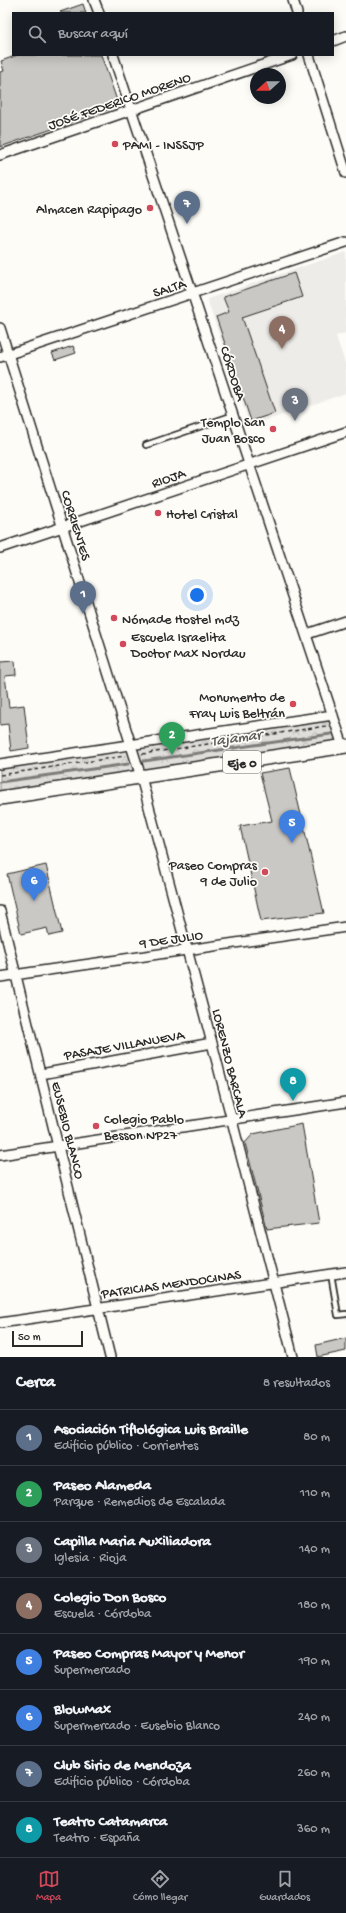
<!DOCTYPE html>
<html lang="es">
<head>
<meta charset="utf-8">
<style>
  :root { --surface:#171b24; --page:#20242c; --text:#f1f3f6; --muted:#9ea1a6; --line:#363941; --accent:#d1495b }
  body { margin:0; font-family:"Gochi Hand",sans-serif; background:var(--page); color:var(--text) }
  .compass { position:absolute; left:250px; top:68px; width:36px; height:36px; border-radius:50%; background:var(--surface); box-shadow:0 2px 10px #0003; rotate:249deg }
  .scale { position:absolute; left:12px; bottom:10px; width:71px; box-sizing:border-box; padding-left:4px; border:2px solid #2b2b2b; border-top:0; font-size:11px; line-height:14px; white-space:nowrap; color:#2b2b2b; -webkit-text-stroke:3px #fdfcf7; paint-order:stroke }
  .you { position:absolute; left:197px; top:595px; width:14px; height:14px; margin:-10px; border:3px solid #fff; border-radius:50%; background:#1a73e8; box-shadow:0 0 0 6px #1a73e833 }
  .badge { display:grid; place-items:center; width:26px; height:26px; border-radius:50%; background:var(--accent); color:#fff; font-size:13px; font-weight:700 }
  .pin { position:absolute; translate:-50% -33px; filter:drop-shadow(0 1px 2px #0008) }
  .pin::after { content:''; position:absolute; top:21px; width:14px; height:12px; background:inherit; clip-path:polygon(0 0,100% 0,50% 100%) }
  .list { margin:0; padding:0; list-style:none }
  h2 { display:flex; justify-content:space-between; align-items:center; height:52px; margin:0; padding:0 16px; font-size:17px }
  h2 small { font-size:13px; font-weight:400; color:var(--muted) }
  .list li { display:grid; grid-template-columns:26px 1fr auto; gap:12px; align-items:center; box-sizing:border-box; height:56px; padding:0 16px; border-top:1px solid var(--line) }
  .list b { display:block; font-size:15px; white-space:nowrap }
  .list p { margin:0; font-size:13px; white-space:nowrap; color:var(--muted) }
  .list em { font-size:13px; font-style:normal; color:var(--muted) }
  .icon { flex:none; width:22px; height:22px; fill:none; stroke:currentColor; stroke-width:2; stroke-linecap:round; stroke-linejoin:round }
  .map { position:relative; flex:none; width:346px; height:1357px; overflow:hidden }
  .search { position:absolute; background:var(--surface); box-shadow:0 2px 10px #0003; left:12px; right:12px; top:12px; height:44px; display:flex; align-items:center; gap:10px; box-sizing:border-box; padding:0 14px; border-radius:0px; color:var(--muted); font-size:15px }
  .sheet { height:500px; background:var(--surface) }
  nav { display:flex; justify-content:space-around; align-items:center; box-sizing:border-box; height:56px; border-top:1px solid var(--line); background:var(--surface); font-size:11px; color:var(--muted) }
  nav a { display:grid; justify-items:center; gap:2px }
  nav .on { color:var(--accent) }
  .map>svg:first-child { display:block }
</style>
</head>
<body>
<div class="map">
<svg width="346" height="1357" viewBox="0 0 346 1357">
  <defs>
    <pattern id="forest-crowns" width="20" height="18" patternUnits="userSpaceOnUse"><rect width="20" height="18" fill="#dfdeda"/><path d="M2 6a3 3 0 1 1 6 0M12 15a3 3 0 1 1 6 0" fill="none" stroke="#c0bfbb"/></pattern>
  </defs>
  <rect width="100%" height="100%" fill="#fdfcf7"/>
  <filter id="ink" filterUnits="userSpaceOnUse"><feTurbulence type="fractalNoise" baseFrequency=".025" numOctaves="2"/><feDisplacementMap in="SourceGraphic" scale="8" xChannelSelector="R" yChannelSelector="G"/><feConvolveMatrix kernelMatrix="1 2 1 2 8 2 1 2 1" color-interpolation-filters="sRGB"/></filter>
  <g filter="url(#ink)">
    <path fill="#edece8" d="M346,252V333L336,336L346,366V393L250,426L207,299Z"/>
    <path fill="url(#forest-crowns)" stroke="#858482" d="M333,715L343,746L0,798V764Z"/>
    <g fill="none" stroke-linecap="round" stroke-linejoin="round">
      <path stroke="#7e7d7b" stroke-width="3" d="M144,761L331,734
        M0,782L128,764"/>
    </g>
    <path fill="#c9c8c4" stroke="#2b2b2b" d="M83,4L86,13H61L60,12Z
      M18,55H101L119,106L0,147V72L4,71L1,61Z
      M294,273L302,297L242,317L275,413L251,421L216,317L229,312L223,297Z
      M73,346L76,353L55,360L52,353Z
      M15,661L16,675L5,676L9,707L24,705L29,748L11,751L8,724L0,725V662Z
      M290,768L324,913L261,921L240,826L272,821L260,773Z
      M46,865L62,933L49,936L47,928L21,934L7,874Z
      M302,1124L319,1223L267,1229L245,1143L253,1134Z
      M346,1338V1351L318,1357L316,1345Z"/>
    <g fill="none" stroke-linecap="round" stroke-linejoin="round">
      <g stroke="#2b2b2b" stroke-width="8">
        <path id="lane" d="M146,445L234,415
          M331,1274L338,1315L346,1314"/>
      </g>
      <g stroke="#2b2b2b" stroke-width="12">
        <path id="street" d="M94,0L99,13
          M293,0L297,13
          M333,41L346,36
          M113,55L343,746
          M309,55L346,173
          M0,155L292,55
          M0,328L141,777L212,1043L293,1357
          M0,357L346,242
          M0,548L346,432
          M307,634L346,621
          M0,764L333,715
          M0,911L110,1357
          M0,977L346,927
          M41,1074L212,1043
          M0,1155L346,1102
          M0,1323L346,1272"/>
      </g>
      <g stroke="#2b2b2b" stroke-width="16">
        <path id="primary" d="M0,798L346,746"/>
      </g>
      <path stroke="#2b2b2b" stroke-width="1.5" stroke-dasharray="4 3" stroke-linecap="butt" d="M142,754L326,726
        M0,775L125,756"/>
      <use href="#lane" stroke="#fdfcf7" stroke-width="4.5"/>
      <use href="#street" stroke="#fdfcf7" stroke-width="9"/>
      <use href="#primary" stroke="#fdfcf7" stroke-width="13"/>
    </g>
  </g>
  <g fill="#d1495b" stroke="#fdfcf7" stroke-width="1.5">
    <circle cx="115" cy="144" r="4"/>
    <circle cx="150" cy="208" r="4"/>
    <circle cx="273" cy="429" r="4"/>
    <circle cx="158" cy="513" r="4"/>
    <circle cx="114" cy="618" r="4"/>
    <circle cx="123" cy="644" r="4"/>
    <circle cx="293" cy="704" r="4"/>
    <circle cx="265" cy="872" r="4"/>
    <circle cx="96" cy="1126" r="4"/>
  </g>
  <g text-anchor="middle" stroke-width="3.5" stroke-linejoin="round" paint-order="stroke">
    <rect fill="#fdfcf7" stroke="#6a6a68" stroke-width="1" x="223" y="751" width="38" height="22" rx="3"/>
    <g font-size="13" font-weight="bold" fill="#2b2b2b">
      <text x="242" y="767">Eje 0</text>
    </g>
    <g font-size="14" fill="#2b2b2b" stroke="#fdfcf7">
      <text transform="translate(119 100) rotate(-19)" y="5">JOSÉ FEDERICO MORENO</text>
      <text transform="translate(169 287) rotate(-18)" y="5">SALTA</text>
      <text transform="translate(234 373) rotate(72)" y="5">CÓRDOBA</text>
      <text transform="translate(168 477) rotate(-19)" y="5">RIOJA</text>
      <text transform="translate(77 525) rotate(73)" y="5">CORRIENTES</text>
      <text transform="translate(171 938) rotate(-8)" y="5">9 DE JULIO</text>
      <text transform="translate(124 1044) rotate(-10)" y="5">PASAJE VILLANUEVA</text>
      <text transform="translate(231 1063) rotate(76)" y="5">LORENZO BARCALA</text>
      <text transform="translate(69 1130) rotate(76)" y="5">EUSEBIO BLANCO</text>
      <text transform="translate(171 1283) rotate(-8)" y="5">PATRICIAS MENDOCINAS</text>
    </g>
    <g font-size="14" fill="#2b2b2b" stroke="#fdfcf7" text-anchor="start">
      <text x="123" y="149">PAMI - INSSJP</text>
      <text x="142" y="213" text-anchor="end">Almacen Rapipago</text>
      <text x="265" y="426" text-anchor="end">Templo San<tspan x="265" dy="16">Juan Bosco</tspan></text>
      <text x="166" y="518">Hotel Cristal</text>
      <text x="122" y="623">Nómade Hostel mdz</text>
      <text x="131" y="641">Escuela Israelita<tspan x="131" dy="16">Doctor Max Nordau</tspan></text>
      <text x="285" y="701" text-anchor="end">Monumento de<tspan x="285" dy="16">Fray Luis Beltrán</tspan></text>
      <text x="257" y="869" text-anchor="end">Paseo Compras<tspan x="257" dy="16">9 de Julio</tspan></text>
      <text x="104" y="1123">Colegio Pablo<tspan x="104" dy="16">Besson NP27</tspan></text>
    </g>
    <g font-size="15" font-style="italic" fill="#5b5b5a" stroke="#fdfcf7">
      <text transform="translate(236 737) rotate(-8)" y="5">Tajamar</text>
    </g>
  </g>
</svg>
<svg class="compass" viewBox="-18 -18 36 36"><path d="M0-13l5 13h-10z" fill="#e53935"/><path d="M0 13l5-13h-10z" fill="#9ea1a6"/></svg>
<div class="scale">50 m</div>
<div class="you"></div>
<div class="pin badge" style="left:83px;top:614px;background:#5c6f8a">1</div>
<div class="pin badge" style="left:172px;top:755px;background:#2e9e5b">2</div>
<div class="pin badge" style="left:295px;top:421px;background:#6b7280">3</div>
<div class="pin badge" style="left:282px;top:349px;background:#8d6e63">4</div>
<div class="pin badge" style="left:292px;top:843px;background:#3f7fe0">5</div>
<div class="pin badge" style="left:34px;top:901px;background:#3f7fe0">6</div>
<div class="pin badge" style="left:187px;top:224px;background:#5c6f8a">7</div>
<div class="pin badge" style="left:293px;top:1101px;background:#0f9aa8">8</div>
<div class="search"><svg class="icon" aria-label="search" viewBox="0 0 24 24"><circle cx="10" cy="10" r="6"/><path d="M15 15l6 6"/></svg>Buscar aquí</div>
</div>
<section class="sheet">
<h2>Cerca<small>8 resultados</small></h2>
<ul class="list">
<li><span class="badge" style="background:#5c6f8a">1</span><div><b>Asociación Tiflológica Luis Braille</b><p>Edificio público · Corrientes</p></div><em>80 m</em></li>
<li><span class="badge" style="background:#2e9e5b">2</span><div><b>Paseo Alameda</b><p>Parque · Remedios de Escalada</p></div><em>110 m</em></li>
<li><span class="badge" style="background:#6b7280">3</span><div><b>Capilla Maria Auxiliadora</b><p>Iglesia · Rioja</p></div><em>140 m</em></li>
<li><span class="badge" style="background:#8d6e63">4</span><div><b>Colegio Don Bosco</b><p>Escuela · Córdoba</p></div><em>180 m</em></li>
<li><span class="badge" style="background:#3f7fe0">5</span><div><b>Paseo Compras Mayor y Menor</b><p>Supermercado</p></div><em>190 m</em></li>
<li><span class="badge" style="background:#3f7fe0">6</span><div><b>BlowMax</b><p>Supermercado · Eusebio Blanco</p></div><em>240 m</em></li>
<li><span class="badge" style="background:#5c6f8a">7</span><div><b>Club Sirio de Mendoza</b><p>Edificio público · Córdoba</p></div><em>260 m</em></li>
<li><span class="badge" style="background:#0f9aa8">8</span><div><b>Teatro Catamarca</b><p>Teatro · España</p></div><em>360 m</em></li>
</ul>
</section>
<nav>
<a class="on"><svg class="icon" aria-label="map" viewBox="0 0 24 24"><path d="M3 6l6-2 6 2 6-2v14l-6 2-6-2-6 2zM9 4v14M15 6v14"/></svg>Mapa</a>
<a><svg class="icon" aria-label="directions" viewBox="0 0 24 24"><path d="M12 3l9 9-9 9-9-9zM9 14v-3h6M13 9l2 2-2 2"/></svg>Cómo llegar</a>
<a><svg class="icon" aria-label="saved" viewBox="0 0 24 24"><path d="M7 4h10v16l-5-4-5 4z"/></svg>Guardados</a>
</nav>
</body>
</html>
